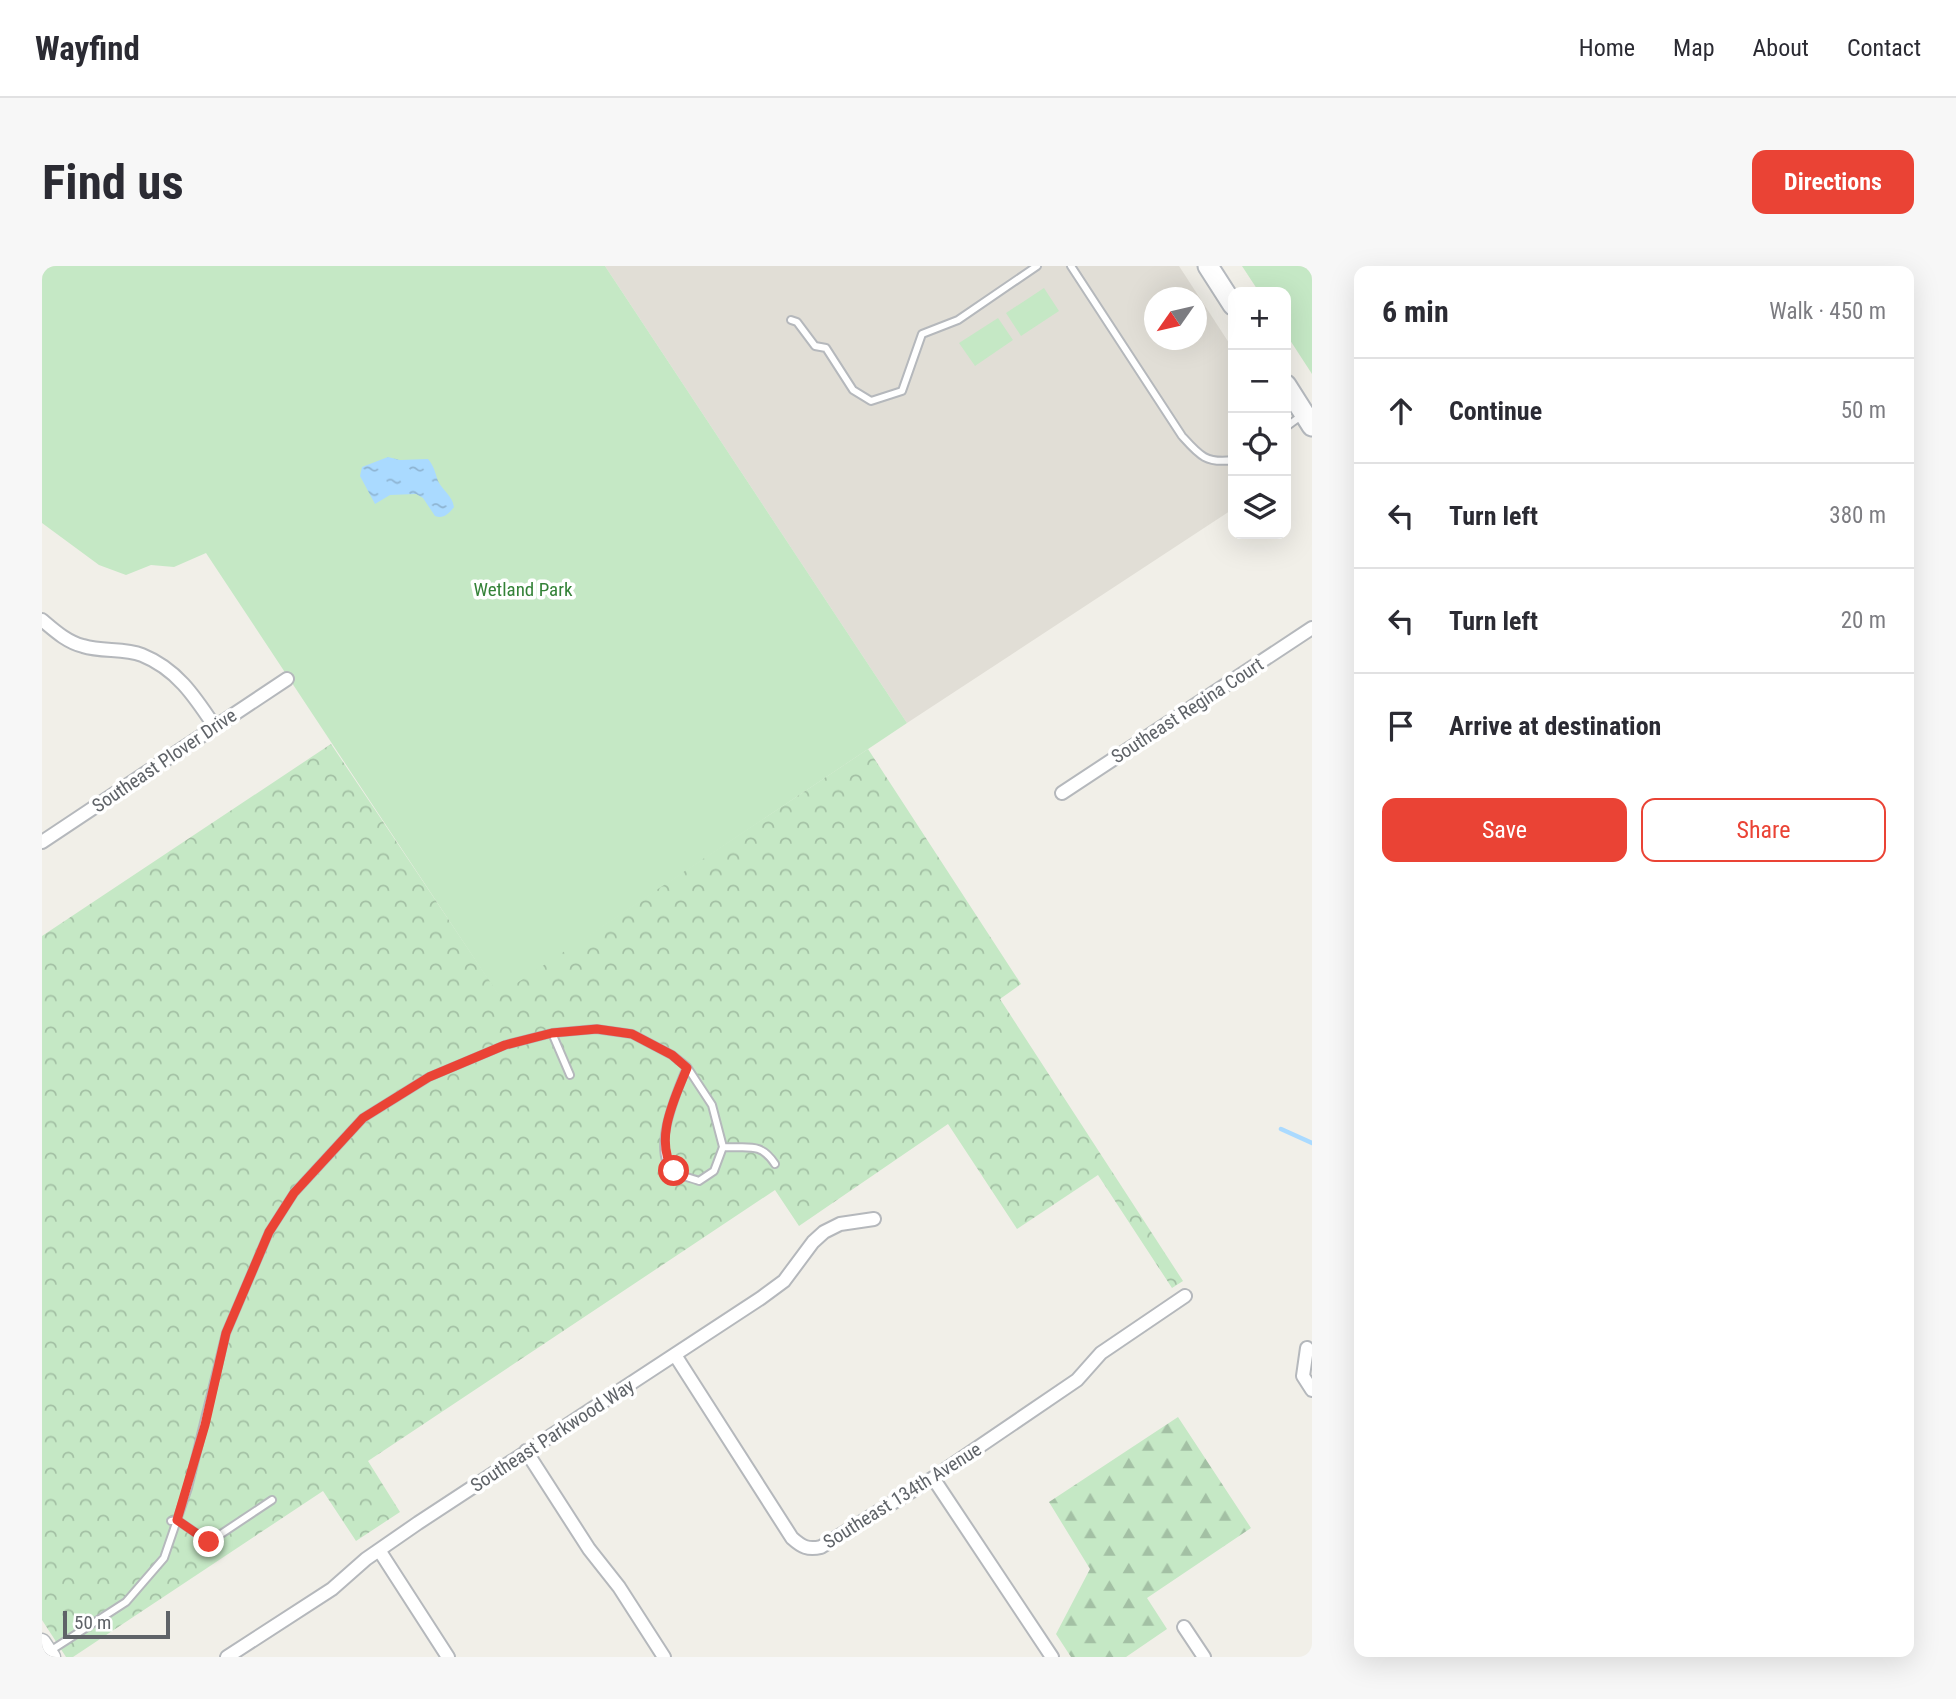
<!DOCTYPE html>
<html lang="en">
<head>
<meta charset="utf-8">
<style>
  :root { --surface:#fff; --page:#f7f7f7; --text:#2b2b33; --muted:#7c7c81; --line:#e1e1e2; --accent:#ea4335 }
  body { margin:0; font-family:"Roboto Condensed",sans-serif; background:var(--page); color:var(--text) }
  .controls { position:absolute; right:21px; top:21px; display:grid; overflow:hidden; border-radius:14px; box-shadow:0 7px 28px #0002 }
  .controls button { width:63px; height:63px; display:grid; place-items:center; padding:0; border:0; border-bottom:2px solid var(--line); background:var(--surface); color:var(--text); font:35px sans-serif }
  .compass { position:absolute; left:1102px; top:21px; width:63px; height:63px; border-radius:50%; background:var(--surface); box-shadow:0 7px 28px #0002; rotate:236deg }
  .scale { position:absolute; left:21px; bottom:18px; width:107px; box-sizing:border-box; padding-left:7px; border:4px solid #5f6368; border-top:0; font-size:19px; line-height:24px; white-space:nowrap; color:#5f6368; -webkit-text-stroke:5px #fff; paint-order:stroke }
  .stop { position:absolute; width:21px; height:21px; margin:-16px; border:5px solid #ea4335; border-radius:50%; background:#fff }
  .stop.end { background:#ea4335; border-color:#fff; box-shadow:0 2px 7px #0008 }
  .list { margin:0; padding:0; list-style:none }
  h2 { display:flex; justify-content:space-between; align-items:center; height:91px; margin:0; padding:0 28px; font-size:30px }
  h2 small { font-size:23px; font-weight:400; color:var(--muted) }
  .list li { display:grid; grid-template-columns:46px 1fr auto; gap:21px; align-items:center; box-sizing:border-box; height:105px; padding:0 28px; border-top:2px solid var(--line) }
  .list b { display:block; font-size:26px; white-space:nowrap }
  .list em { font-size:23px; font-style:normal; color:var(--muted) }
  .actions { display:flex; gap:14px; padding:21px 28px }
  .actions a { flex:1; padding:16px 0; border:2px solid var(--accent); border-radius:14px; text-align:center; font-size:24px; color:var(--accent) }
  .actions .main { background:var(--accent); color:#fff }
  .icon { flex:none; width:38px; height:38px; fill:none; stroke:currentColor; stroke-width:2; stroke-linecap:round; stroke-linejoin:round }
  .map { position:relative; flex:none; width:1270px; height:1391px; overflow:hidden; border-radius:14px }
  header { display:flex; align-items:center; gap:42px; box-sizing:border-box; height:98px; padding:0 35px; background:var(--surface); border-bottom:2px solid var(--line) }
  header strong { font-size:33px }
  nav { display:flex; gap:38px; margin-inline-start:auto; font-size:24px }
  .intro { display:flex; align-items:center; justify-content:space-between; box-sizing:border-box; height:168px; padding:0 42px }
  h1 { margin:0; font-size:49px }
  .button { padding:18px 32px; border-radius:14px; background:var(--accent); color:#fff; font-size:24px; font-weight:700 }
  main { display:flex; gap:42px; padding:0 42px }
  aside { flex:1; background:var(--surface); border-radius:14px; box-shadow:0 7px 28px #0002 }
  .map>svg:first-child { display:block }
</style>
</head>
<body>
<header>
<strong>Wayfind</strong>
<nav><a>Home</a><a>Map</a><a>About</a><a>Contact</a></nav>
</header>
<div class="intro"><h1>Find us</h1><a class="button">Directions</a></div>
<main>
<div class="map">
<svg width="1270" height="1391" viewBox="0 0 1270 1391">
  <defs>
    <pattern id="forest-firs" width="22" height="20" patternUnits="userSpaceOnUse" patternTransform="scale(1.75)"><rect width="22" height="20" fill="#c5e8c5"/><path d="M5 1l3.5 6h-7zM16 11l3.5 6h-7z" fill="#a3c0a4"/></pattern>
    <pattern id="park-crowns" width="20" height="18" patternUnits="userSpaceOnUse" patternTransform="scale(1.75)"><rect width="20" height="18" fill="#c5e8c5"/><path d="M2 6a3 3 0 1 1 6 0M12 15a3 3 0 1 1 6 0" fill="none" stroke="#a3c0a4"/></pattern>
    <pattern id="water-ripples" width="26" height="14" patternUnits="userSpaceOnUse" patternTransform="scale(1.75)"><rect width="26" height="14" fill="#aadaff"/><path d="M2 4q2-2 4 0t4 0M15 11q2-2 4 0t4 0" fill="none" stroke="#8eb4d2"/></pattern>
  </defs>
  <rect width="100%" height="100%" fill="#f1efe8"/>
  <path fill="#e1ded6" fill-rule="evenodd" d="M563,0H1137L1191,83V243L865,457ZM1112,32H1154V74H1112Z"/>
  <path fill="#c5e8c5" d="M0,0H563L865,457L457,730L164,287L132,301L109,299L84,309L57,299L0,257Z
    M1200,0H1270V108L1244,68V26H1217Z
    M1002,22L1017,45L979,70L964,47Z
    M956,52L971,74L933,100L917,77Z"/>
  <path fill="url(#forest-firs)" d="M1136,1151L1209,1262L1105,1332L1125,1363L1084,1391H1029L1014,1368L1048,1303L1007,1236Z"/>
  <path fill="url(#park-crowns)" d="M289,478L457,729L826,483L979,718L958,733L1141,1015L1130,1022L1056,909L975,963L906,858L757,960L733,924L326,1195L358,1246L314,1275L281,1225L31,1391H24L0,1354V670Z"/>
  <path fill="url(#water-ripples)" d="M346,191L358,194L386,193C392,200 393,206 396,215C401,225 410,229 412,241C407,248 401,253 393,250L381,232L374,228L348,229L333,238L318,210L320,201Z"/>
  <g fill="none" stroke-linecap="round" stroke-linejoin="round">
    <path stroke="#aadaff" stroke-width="4.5" d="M1239,863L1270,877"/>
    <g stroke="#b5b8bc" stroke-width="10">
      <path id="service" d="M1029,0L1140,170C1157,189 1164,198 1191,194
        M749,54L755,56L773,80L784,82L811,124L829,135L860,125L880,68L916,54L995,0
        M1244,161L1259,150
        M510,767L528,809
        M681,881C705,883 718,875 733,898
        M129,1255L135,1254L167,1276L230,1234
        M8,1385L84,1336L122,1292L146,1222L184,1067L227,966L252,927L321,852L387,811L463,779L510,767L554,763L590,768L630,789L645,801C636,823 608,886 631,905C637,910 650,912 657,915L672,905L681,881L670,839L645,801"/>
    </g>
    <g stroke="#b5b8bc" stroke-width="16">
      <path id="minor" d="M0,354C13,365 25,376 41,380C60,386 82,382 100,389C135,403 153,431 173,461
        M1020,527L1270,362
        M0,576L245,413
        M1265,1082L1261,1110L1270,1124
        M633,1089L750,1272C760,1281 766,1284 779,1281L891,1212L1035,1114L1059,1087L1143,1030
        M484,1185L547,1283L577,1321L622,1391
        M891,1212L1010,1391
        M337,1284L406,1391
        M1142,1361L1162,1391
        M185,1391L290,1323L324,1293L376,1257L719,1032L742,1015L771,976L782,966L798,958L832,953"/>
    </g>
    <g stroke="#b5b8bc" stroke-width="19">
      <path id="tertiary" d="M0,1376L10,1391"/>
    </g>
    <g stroke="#b6babf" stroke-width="23">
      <path id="secondary" d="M1166,0L1191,39
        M1244,119L1270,160"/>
    </g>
    <use href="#service" stroke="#fff" stroke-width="6"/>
    <use href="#minor" stroke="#fff" stroke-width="12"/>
    <use href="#tertiary" stroke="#fff" stroke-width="16"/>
    <use href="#secondary" stroke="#fff" stroke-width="19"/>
  </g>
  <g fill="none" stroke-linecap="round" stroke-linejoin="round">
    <path stroke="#ea4335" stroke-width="9" d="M167,1276L135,1254L163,1159L184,1067L227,966L252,927L321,852L387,811L463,779L510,767L555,763L590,768L630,789L645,802C633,832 611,874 632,905"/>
  </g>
  <g text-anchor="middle" stroke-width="7" stroke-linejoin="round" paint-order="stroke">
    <g font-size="19" fill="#348238" stroke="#fff">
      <text x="481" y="330">Wetland Park</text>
    </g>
    <g font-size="19" fill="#5f6368" stroke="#fff">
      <text transform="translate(1145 444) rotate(-33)" y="7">Southeast Regina Court</text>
      <text transform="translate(122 494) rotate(-34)" y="7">Southeast Plover Drive</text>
      <text transform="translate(510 1169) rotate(-33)" y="7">Southeast Parkwood Way</text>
      <text transform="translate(860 1229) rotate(-32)" y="7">Southeast 134th Avenue</text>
    </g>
  </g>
</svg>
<div class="controls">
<button>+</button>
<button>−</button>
<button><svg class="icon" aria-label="locate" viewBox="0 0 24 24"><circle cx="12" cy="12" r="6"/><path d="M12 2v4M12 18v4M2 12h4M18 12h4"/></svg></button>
<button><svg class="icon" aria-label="layers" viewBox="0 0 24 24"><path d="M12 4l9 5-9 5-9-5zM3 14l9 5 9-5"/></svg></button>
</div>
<svg class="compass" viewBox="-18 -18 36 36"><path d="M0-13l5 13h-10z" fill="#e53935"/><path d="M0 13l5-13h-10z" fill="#7c7c81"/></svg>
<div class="scale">50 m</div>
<div class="stop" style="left:632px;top:905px"></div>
<div class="stop end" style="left:167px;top:1276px"></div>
</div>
<aside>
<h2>6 min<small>Walk · 450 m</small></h2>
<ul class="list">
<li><svg class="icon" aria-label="ahead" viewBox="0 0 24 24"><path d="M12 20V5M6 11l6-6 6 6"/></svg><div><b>Continue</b></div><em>50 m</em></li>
<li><svg class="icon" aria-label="left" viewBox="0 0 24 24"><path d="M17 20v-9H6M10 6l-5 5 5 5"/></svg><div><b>Turn left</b></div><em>380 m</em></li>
<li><svg class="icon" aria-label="left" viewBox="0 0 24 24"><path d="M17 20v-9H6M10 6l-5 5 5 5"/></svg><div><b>Turn left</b></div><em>20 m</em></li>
<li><svg class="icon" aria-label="arrive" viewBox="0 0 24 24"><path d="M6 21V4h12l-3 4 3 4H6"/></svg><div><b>Arrive at destination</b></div></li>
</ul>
<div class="actions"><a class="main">Save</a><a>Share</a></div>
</aside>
</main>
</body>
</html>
